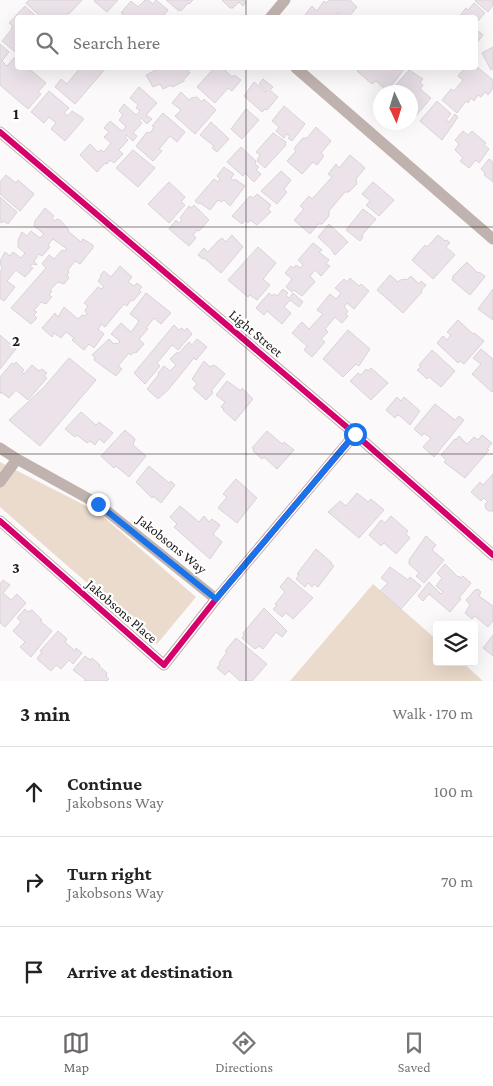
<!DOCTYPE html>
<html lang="en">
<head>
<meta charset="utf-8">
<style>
  :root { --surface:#fff; --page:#f2f2f2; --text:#222; --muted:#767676; --line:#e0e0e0; --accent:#6c6869 }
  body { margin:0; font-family:"Crimson Pro",serif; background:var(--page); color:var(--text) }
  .controls { position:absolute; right:15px; bottom:15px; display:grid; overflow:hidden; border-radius:5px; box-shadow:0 5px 20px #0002 }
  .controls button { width:45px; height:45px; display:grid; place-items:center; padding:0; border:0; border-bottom:1px solid var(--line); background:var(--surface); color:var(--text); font:25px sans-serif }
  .compass { position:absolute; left:373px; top:85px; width:45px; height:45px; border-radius:50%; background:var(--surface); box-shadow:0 5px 20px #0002; rotate:176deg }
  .stop { position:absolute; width:15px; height:15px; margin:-11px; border:4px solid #1a73e8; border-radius:50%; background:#fff }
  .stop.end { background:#1a73e8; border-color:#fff; box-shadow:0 1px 5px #0008 }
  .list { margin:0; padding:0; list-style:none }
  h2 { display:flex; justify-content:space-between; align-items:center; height:65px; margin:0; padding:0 20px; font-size:21px }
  h2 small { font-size:16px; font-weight:400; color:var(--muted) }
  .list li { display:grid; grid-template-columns:32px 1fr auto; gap:15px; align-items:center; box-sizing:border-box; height:90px; padding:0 20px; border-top:1px solid var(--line) }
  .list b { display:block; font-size:19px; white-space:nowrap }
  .list p { margin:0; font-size:16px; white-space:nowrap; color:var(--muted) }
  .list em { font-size:16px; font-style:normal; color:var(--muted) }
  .icon { flex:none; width:28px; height:28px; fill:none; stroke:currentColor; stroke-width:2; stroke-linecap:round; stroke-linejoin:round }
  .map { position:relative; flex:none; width:493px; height:681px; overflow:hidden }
  .search { position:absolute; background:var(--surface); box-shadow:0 5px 20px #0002; left:15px; right:15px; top:15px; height:55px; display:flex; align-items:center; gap:12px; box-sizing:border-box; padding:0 18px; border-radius:5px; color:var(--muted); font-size:19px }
  .sheet { height:335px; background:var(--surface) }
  nav { display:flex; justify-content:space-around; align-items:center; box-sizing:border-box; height:70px; border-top:1px solid var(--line); background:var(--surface); font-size:14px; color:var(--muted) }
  nav a { display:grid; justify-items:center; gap:2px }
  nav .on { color:var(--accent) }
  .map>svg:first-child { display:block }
</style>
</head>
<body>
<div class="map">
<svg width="493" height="681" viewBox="0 0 493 681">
  <rect width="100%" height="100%" fill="#fcf9fa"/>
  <path fill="#ebdbcc" d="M0,462L98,512L196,597L157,644L0,507Z
    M373,584L437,640V662H462L483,681H290Z"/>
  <path fill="#ece2ea" stroke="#d7d4d6" d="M29,0H82L69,14L68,13L64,18H42L26,3Z
    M96,0H118L107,12L94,1Z
    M145,0H148L153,4L156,0L168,10L162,18H127L121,13L131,1L138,7Z
    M166,0H193L189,4L188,3L181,11L180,10L179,11Z
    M222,0H244L246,3L243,6L239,2L233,8H230Z
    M329,0H350L357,7L348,18H344L338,13L335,18H326L323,15L321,18H305L304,16L312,6L317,11L324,1L326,3Z
    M476,0H493V5L488,12L475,1Z
    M474,3L485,13L476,23L477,30L483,35L476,44V18H458L466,8L468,10Z
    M25,6L38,18H18V54L2,41L12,29L11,28L13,26L9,23Z
    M0,44L9,52L2,61L7,66L15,57L18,59V68H28L46,83L38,92L41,94L28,109L0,85Z
    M493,47V69L491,70L482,53Z
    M476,66L493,80V88L488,95L485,92L481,97L478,95L474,101L471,98L468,103L466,101L457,113L442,100L451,89L454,91L463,80L458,76L465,68H476Z
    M80,68H106L75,104L55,87L61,79L67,84Z
    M160,68H189L187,69L190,73L184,79V81L172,87L171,85L163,89L160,84L153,87L146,75Z
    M214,68H223L232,77L234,75L241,80L232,91L228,88L215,103L197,87Z
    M360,68H405L387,91L376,81L372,84L357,71Z
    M409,70L423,79L420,82L423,85L420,89L431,98L415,117L410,113V92H390Z
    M263,79L273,87L270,90L278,97L267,110L265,109L262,112L244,96L254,82L266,92L267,91L259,84Z
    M139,87L157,103L146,115L152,119L147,124L141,118L139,120L142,123L133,133L137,136L133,141L126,135L125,137L128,140L119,150L123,154L114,163L110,160L107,164L105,163L97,172L80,155L90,144L98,152L100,150L104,152L111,143L104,137L109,132L104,128L110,121L122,131L126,127L119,120L123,115L119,111L124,104L136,115L140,111L136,108L138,105L130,98Z
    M49,91L69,108L64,113L68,116L72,111L83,118V120L65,141L51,129L56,123L49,117L44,123L31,112Z
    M181,92L189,100L191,98L197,97L202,102L204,99L216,110L195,134L175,116L181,110L172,103Z
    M437,101L451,114L446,120L449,122L455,114L458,117L442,140L420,121Z
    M284,106L305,124L292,141L288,138L290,136L287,134L284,138L276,131L279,127L272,121Z
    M246,109L259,120L242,139L231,129Z
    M163,113L185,132L177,142L170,136L159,149L162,151L153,161L136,146L147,132L149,133L151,132L154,127L152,126Z
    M211,122L229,139L217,152L212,148L214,146L200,135Z
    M316,127L331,141L321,153L324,156L320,161L317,165L313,162L302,174L287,161L296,151L294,149L296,146L303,138H307Z
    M463,131L468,135L472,131L486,143L484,145L489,149L479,163L476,160L469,168L460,161L463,158L455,150L459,144L455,140Z
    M273,133L286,142L285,144L286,145L265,168L257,161L260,155L256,152Z
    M241,147L256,161L255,164L259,167L256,170L261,174L254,182L245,173L243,176L227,162Z
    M133,150L155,168L138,187L116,168Z
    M350,155L365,168L356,179L357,184L349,192H345L329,211V216L322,224H318L310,234L294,220L304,209L300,206L309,196L312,199L332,177L328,174L336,164L339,168Z
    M489,159L493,162V182L484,175L485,173L481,169Z
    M224,167L234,174L231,178L234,181L235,179L245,186L230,206L224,200L221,202L218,200L210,210L200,203L199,204L195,201L214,179L218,182L220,179L217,176Z
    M281,171L291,180L284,189L287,192L277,204L261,191Z
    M6,175L16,183L18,180L34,194L20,211L0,194V182Z
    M169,182L185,197L181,202L185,205L169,223L148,204Z
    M373,182L394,200L379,216L366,205L370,201L362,194Z
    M257,194L271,205L268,209L271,212L257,225L250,220L248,223L245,220L242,224L232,216L250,196L253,198Z
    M0,197L17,212L8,224L3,221L2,223L0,222Z
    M194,205L209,220L199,231L197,230L193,235L196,238L189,246L169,229L176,220L179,223L182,220L180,218L189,206L192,208Z
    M45,208L54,216L52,218L55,221L57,219L60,220L69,230L68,231L81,242L83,239L93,245V248L80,264L75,261L68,270L69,272L67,275L69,278L64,284L58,282L50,290L52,291L49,295L52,297L49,300L46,304L41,302L35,309L34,311L37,312L34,315L37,318L31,324L11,308L46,268L42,264L49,255L54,259L62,250L65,251L67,249L53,239L48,245L50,247L42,256L39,254L34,261L37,265L32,264L30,266L33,268L25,277L16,270L7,281L15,287L4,301L0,298V271L2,269L0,261L5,252L10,256L13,252L21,258L25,253L18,247V240L22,232L27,236L31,231L40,238L44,234L34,226L35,221Z
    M363,209L376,219L362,235L363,237L360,241L346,230Z
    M329,224L348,242L335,255L332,251V250L318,237Z
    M232,235L243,247L221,273L204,258L203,259L198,255L204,248L208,252L218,241L222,238L226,242Z
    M438,235L445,241L447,240L450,243L446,247L455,255L433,279L412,260L425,245L427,247Z
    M313,243L322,250L319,252L329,260L326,264L330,266L321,276L315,270L310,276L315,282L302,296L294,290L292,292L286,287L292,279L285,273L291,266L294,268L296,265L300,268L303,265L298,260Z
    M258,247L276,263L263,279L270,285L257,300L250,295L248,297L228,280Z
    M467,262L478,273L479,272L485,276L484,278L470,295L452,280L453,276Z
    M120,266L132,277L128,282L134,286L137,283L142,287L139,290L141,292L133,301L131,300L127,306L124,304L105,327L101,324L100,326L98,329L104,334L94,348L89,344L84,350L72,340L74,338L66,332L61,338L54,333L52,337L42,328L55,313L58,317L64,307L78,319L82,315L85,316L87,314L85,310L88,306L84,303L98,287L101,289L104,287L98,281L101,277L100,276L104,271L111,277Z
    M390,275L398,282L400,280L406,279L407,280L411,276L419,284L421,281L426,285L421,291L422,292L403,313L377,290Z
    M350,278L359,286L361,284L369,291L354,309L347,303L344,307L348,311L346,314L348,316L342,323L335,317L325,329L328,332L321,339L325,342L312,357L304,350L307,346L292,333L302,322L309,329L323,314L317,310L330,294L336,299L341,293L335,288L344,279L347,282Z
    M283,289L288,293L286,295L289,298L293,293L303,302L299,307L290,300L284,307L291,313L282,324L267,311L264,315L256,308L269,293L272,296L274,294L277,296Z
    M493,289V320L478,309Z
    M146,293L171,313L161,324L154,318L146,328L148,329L139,339L144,344L136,353L134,352L131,355L129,353L118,366L122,369L116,376L94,360L95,357L92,355L109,339L114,344L116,343L117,344L120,341L111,334L121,323L131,332L132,331L139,321L130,314Z
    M458,320L473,334L474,333L484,341L464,364L460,361L458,363L437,343L443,336L447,340L451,335L447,332Z
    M174,325L179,330L182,328L185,331L187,328L192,334L178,350L172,345L157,363L160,366L145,384L134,373Z
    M348,330L370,349L359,366L356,364L343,377L323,359Z
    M0,335L16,349L0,369Z
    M197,339L207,347L196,360L194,358L168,390L158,399L147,389L159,374L158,373L164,366L170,371L176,365L170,359L177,352L178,354L189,342L192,345Z
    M481,349L493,359V390L492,392L472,374L481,364L473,358Z
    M432,350L455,371L441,387L429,377L427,379L417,370L421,367L419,365Z
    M69,358L96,380L40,446L9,420L44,387Z
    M204,361L210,367L213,365L217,367L225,374L211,391L213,392L211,395L206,400L193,388L197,384L192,379Z
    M16,362L24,370L22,372L24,374L32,365L39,371L42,369L47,373L44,376L47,378L28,400L16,390L9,398L1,392L0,394V377L12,363L14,364Z
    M371,368L388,383L371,400L350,381L358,373L361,375L366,369L368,371Z
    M227,381L241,391L242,388L253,399L235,421L223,410L224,409L221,407L225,402L216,395Z
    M397,397L401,401L404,397L420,411L410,425L400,416L397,415L395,418L386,410Z
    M435,404L455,420L459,416L464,420L434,457L423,447L431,438L424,433L422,436L414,429Z
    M81,412L96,425L99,422L113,433L104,443L99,439L95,445L90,441L87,443L77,435L75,437L65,429Z
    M125,430L135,439L133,445L146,456L129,477L116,466L114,468L101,456Z
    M267,431L282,444L284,442L294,450L277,469L264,457L262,459L253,451L254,449L252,448Z
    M482,435L492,443L487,449L489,450L465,478L444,462L446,460L441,455L455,439L456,440L459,436L467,444L474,437L478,440Z
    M149,466L169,483L171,481L175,485L161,503L153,496L152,498L136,482Z
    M493,474V511H489L486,509L485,504L488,502L484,498L481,501L471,492L480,482L483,485Z
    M236,479L257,498L237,523L218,508L227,497L223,494Z
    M357,493L368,502L371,499L384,510L359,538L328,512L340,501L346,506Z
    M180,506L199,522L204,516L209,522L212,519L220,525L213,534L222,542L210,559L174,527L177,524L170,517Z
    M391,516L408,531L406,534L410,538L396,554L384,543L381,546L369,535L381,520L385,523Z
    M426,536L436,545L432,550L444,560L424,583L416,576L419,573L409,564V560Z
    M316,549L332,563L331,564L334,566L318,587L314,584L312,587L308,583L305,587L296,579L299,575L297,574Z
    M445,564L458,577L459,576L461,578L463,576L471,583L459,598L461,599L450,612L429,594L423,601L418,596L429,582L441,594L443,592L436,586L442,578L437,573Z
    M390,567L408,580L410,577L421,586L401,609L380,591L388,583L381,578Z
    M288,577L313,598L293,619L286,613L282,617L273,609L277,605L275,604L285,592L280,587Z
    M3,580L10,585L3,593L11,600L17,594L26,603L5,627L0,623V584Z
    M478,589L481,592L479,596L493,606V621L488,627L475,616L472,619L465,613L470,605L466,600L475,590Z
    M264,608L287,631L282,637L276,632L263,649L259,646L255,649L242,638L244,635L243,633Z
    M25,609L28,612L32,610L42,620L40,621L52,631L31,657L20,647L25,642L13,631L21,622L17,618Z
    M58,631L67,639L65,642L75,651L76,648L82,653L73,664L69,660L61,669L56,665L51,671L37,659L42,652L40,651Z
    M493,635V656L483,648Z
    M236,638L267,664L252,681H240L229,671L225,675L217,668L220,664L219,663L227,652L225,651Z
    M85,656L90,660L92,658L100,665L99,666L107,673L106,677L109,679L107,681H84L85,679L73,670Z"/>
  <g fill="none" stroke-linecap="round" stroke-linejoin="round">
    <path stroke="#c0b2ae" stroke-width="11" d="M270,18L285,0
      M296,68L493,239
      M0,132L355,434L493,555
      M0,448L17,459L98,504L216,599
      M0,482L17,459
      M0,521L164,665L216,599L355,434"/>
    <g stroke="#fff" stroke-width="9">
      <path id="cycleway" d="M0,132L355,434L493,555
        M0,521L164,665L216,599L355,434"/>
    </g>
    <use href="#cycleway" stroke="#d6006c" stroke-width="6"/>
  </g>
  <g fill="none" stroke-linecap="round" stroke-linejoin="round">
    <path stroke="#1a73e8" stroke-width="6" d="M98,504L216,599L355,434"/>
  </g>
  <path fill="none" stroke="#1e1a1b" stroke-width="1" stroke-opacity="0.55" d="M246,0V18M246,68V681M0,227H493M0,454H493"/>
  <g text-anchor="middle" stroke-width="4.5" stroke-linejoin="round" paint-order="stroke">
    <g font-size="14" fill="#1e1a1b" stroke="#fff">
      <text transform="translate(256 333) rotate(40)" y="5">Light Street</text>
      <text transform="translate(172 544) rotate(39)" y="5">Jakobsons Way</text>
      <text transform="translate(122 611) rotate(41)" y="5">Jakobsons Place</text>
    </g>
  </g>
  <g font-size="16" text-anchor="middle" font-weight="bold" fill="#1e1a1b" stroke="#fff" stroke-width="4.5" stroke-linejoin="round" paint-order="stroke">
    <text x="16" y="119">1</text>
    <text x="16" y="346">2</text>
    <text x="16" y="573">3</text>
  </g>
</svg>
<div class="controls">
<button><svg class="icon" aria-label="layers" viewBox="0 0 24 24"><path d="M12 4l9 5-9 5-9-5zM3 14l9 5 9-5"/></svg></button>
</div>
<svg class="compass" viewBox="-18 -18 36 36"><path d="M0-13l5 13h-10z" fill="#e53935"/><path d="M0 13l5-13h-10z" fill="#767676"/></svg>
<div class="stop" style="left:355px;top:434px"></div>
<div class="stop end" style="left:98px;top:504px"></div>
<div class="search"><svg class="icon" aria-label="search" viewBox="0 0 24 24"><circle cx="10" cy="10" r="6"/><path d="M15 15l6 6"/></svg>Search here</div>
</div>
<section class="sheet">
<h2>3 min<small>Walk · 170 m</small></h2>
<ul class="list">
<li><svg class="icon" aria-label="ahead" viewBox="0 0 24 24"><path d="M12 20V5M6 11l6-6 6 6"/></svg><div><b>Continue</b><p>Jakobsons Way</p></div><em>100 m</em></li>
<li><svg class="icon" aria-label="right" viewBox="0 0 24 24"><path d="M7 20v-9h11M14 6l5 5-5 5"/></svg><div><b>Turn right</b><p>Jakobsons Way</p></div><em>70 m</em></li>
<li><svg class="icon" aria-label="arrive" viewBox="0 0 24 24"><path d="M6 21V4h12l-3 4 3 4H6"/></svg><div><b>Arrive at destination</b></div></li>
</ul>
</section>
<nav>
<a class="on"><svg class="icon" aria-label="map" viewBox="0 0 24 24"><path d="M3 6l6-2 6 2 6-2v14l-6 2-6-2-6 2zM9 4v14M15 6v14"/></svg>Map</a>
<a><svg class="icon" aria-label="directions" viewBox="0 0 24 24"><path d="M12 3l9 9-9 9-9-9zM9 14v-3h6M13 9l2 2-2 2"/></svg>Directions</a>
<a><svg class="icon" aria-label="saved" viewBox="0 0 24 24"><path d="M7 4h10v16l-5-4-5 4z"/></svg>Saved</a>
</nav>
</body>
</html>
